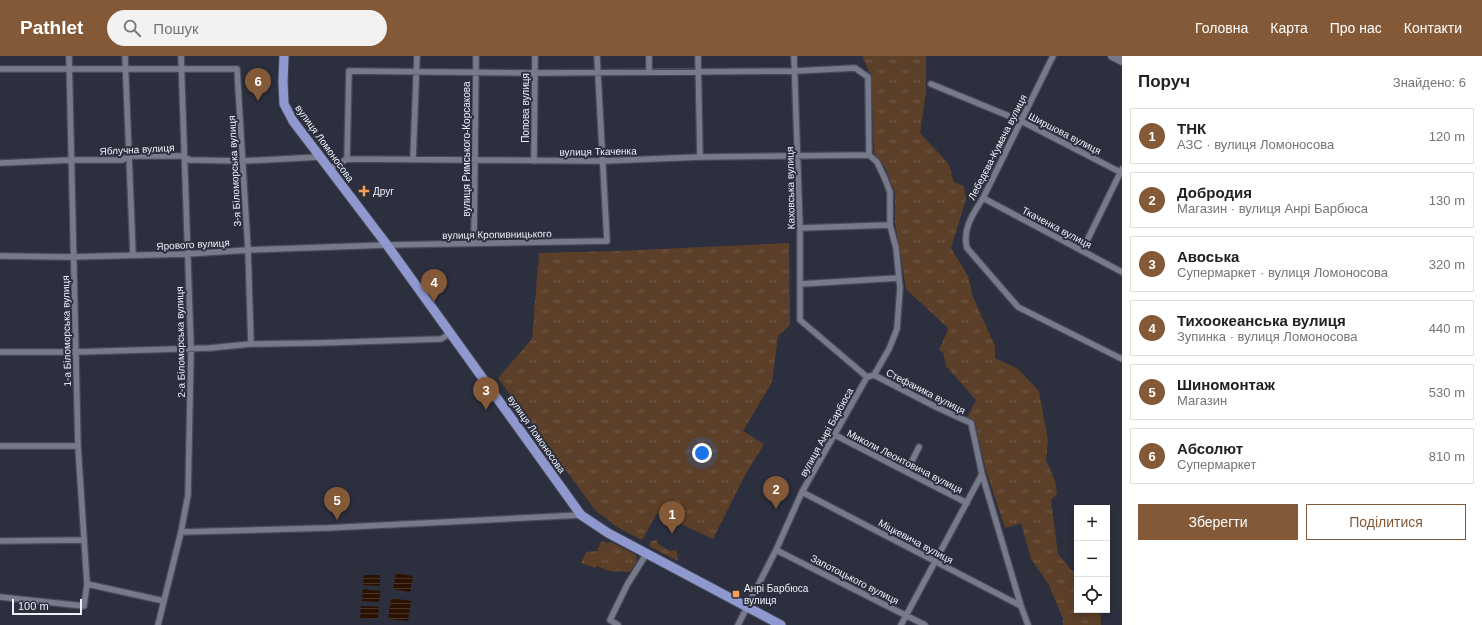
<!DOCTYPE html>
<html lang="uk">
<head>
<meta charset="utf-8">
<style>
  :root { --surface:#fff; --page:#f2f2f2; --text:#202124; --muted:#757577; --line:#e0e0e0; --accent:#835938 }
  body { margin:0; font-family:Arial,sans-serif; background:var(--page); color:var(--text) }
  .controls { position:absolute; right:12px; bottom:12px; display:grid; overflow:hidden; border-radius:0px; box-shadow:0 2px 6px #0003 }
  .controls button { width:36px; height:36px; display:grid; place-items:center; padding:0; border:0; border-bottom:1px solid var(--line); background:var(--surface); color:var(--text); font:20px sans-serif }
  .scale { position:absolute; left:12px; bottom:10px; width:70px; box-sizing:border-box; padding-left:4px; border:2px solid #eef0fa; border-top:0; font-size:11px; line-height:14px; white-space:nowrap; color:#eef0fa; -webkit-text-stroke:3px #2c2f3d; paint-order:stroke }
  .you { position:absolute; left:702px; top:397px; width:14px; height:14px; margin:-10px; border:3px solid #fff; border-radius:50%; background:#1a73e8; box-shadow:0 0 0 6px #1a73e833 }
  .badge { display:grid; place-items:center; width:26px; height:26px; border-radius:50%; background:var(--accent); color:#fff; font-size:13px; font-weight:700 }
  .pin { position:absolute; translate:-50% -33px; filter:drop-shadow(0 1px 2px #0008) }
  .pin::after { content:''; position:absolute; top:21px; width:14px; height:12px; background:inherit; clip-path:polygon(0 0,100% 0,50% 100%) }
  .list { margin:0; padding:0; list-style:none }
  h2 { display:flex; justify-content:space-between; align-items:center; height:52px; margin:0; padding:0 16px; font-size:17px }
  h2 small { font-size:13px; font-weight:400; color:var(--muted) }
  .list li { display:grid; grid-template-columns:26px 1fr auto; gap:12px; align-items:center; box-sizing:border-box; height:56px; margin:0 8px 8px; padding:0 8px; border:1px solid var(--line); border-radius:0px }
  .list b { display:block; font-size:15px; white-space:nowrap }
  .list p { margin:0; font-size:13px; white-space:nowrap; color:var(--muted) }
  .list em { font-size:13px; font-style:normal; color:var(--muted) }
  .actions { display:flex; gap:8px; padding:12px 16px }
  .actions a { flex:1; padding:9px 0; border:1px solid var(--accent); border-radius:0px; text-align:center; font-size:14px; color:var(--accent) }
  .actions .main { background:var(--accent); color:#fff }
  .icon { flex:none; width:22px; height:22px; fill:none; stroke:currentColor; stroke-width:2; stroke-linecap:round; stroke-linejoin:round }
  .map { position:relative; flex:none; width:1122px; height:569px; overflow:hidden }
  header { display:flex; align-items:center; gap:24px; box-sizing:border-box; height:56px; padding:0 20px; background:var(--accent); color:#fff }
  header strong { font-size:19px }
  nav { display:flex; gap:22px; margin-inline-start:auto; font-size:14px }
  .search { width:280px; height:36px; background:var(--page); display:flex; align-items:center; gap:10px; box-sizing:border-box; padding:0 14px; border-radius:22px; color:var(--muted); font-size:15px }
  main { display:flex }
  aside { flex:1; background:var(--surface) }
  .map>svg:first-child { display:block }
</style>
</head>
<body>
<header>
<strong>Pathlet</strong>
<div class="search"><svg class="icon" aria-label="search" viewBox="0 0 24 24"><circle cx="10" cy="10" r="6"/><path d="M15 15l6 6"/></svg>Пошук</div>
<nav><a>Головна</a><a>Карта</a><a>Про нас</a><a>Контакти</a></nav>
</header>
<main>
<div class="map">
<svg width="1122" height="569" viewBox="0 0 1122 569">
  <defs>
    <pattern id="grass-tufts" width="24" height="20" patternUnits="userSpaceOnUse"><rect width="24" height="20" fill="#5c3f28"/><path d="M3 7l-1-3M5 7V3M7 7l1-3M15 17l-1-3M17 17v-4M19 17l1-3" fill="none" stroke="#745b48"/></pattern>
    <pattern id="water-rules" width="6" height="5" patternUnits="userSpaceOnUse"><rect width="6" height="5" fill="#2b1200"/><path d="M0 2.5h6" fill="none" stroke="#4a3526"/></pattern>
  </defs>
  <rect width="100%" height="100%" fill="#2c2f3d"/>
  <path fill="url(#grass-tufts)" d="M862,0H926V35L920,77L948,107L954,126L964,130L966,143L951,192L968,220L973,241L995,290V302L1018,313L1039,335L1048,385L1046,404L1055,425L1057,438L1051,444L1058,498L1072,515L1077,518V554H1100L1101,569H1063V563L1049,529L1031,503L1021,467L1005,472L985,411L975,366L967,361L976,344L946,310L943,296L939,294L948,274L947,271L906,233L895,166V136L885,111L874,97L871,20Z
    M789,187L790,269L778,280L772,326L743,375L764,388L745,419L713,483L657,457L642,484L617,471L595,454L498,322L532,283L539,197L617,195Z
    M657,484L658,488L670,495L676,494L677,496L678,505L649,490L651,485Z
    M601,485L607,487L611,486L636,499L637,505L630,516L609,515L597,510L595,512L581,507L586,496L597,495Z"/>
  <path fill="url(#water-rules)" d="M396,517L413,520L410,536L393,533Z
    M364,519H380V530L363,529Z
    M363,533L381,535L379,546L362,545Z
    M391,542L411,545L408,565L388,563Z
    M361,550L379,551L378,563L360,562Z"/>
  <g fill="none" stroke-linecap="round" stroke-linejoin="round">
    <g stroke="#484b57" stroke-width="8">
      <path id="street" d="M125,0L133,199
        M649,0V15
        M698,0L700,101
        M794,0L800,172V264L867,321L874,319L936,351L971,367L982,418L1021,550L1028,569
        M1053,0L983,142C973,158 962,173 967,192L1018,251L1122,303
        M0,13H237L248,194L251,288
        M931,28L1021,65L1122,117
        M869,99L877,106L885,123L890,136V169L896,192L900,232L897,273L889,293L874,319
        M347,103L349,15L534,17L795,15L855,12L868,21L869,99
        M413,103L417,0
        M534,105L535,0
        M0,107L71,104H122L129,100H183L190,104L243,105L320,101
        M329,113L347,103L603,105L700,101L869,99
        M983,142L1122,216
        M800,172L890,169
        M474,187L476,0
        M1082,195L1122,113
        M0,200L69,201L186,198L248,194L387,189L607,185L597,0
        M800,228L899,222
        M0,296H75L210,292L251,288L318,287L441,283L451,277
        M835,379L967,447
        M0,390H78
        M907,415L919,391
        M802,436L1021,550
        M181,476L327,472L581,459
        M0,485L84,484
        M776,494L925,569
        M87,528L164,545
        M0,541L84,550L87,528L78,390L69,0
        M158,569L181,476L188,439L191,293L181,0
        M618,569L610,564L627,529L647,497
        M738,569L776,494L802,436L867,321
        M901,569L982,418"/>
    </g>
    <g stroke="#484b57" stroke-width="10">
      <path id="secondary" d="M1112,0L1122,5"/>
    </g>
    <g stroke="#484b57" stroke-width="11">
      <path id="primary" d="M284,0L283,26L284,48L293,65L387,189L581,459L608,477L781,569"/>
    </g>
    <use href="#street" stroke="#767a8b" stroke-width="5.5"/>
    <use href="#secondary" stroke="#767a8b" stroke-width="8"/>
    <use href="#primary" stroke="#8f99cf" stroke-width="9"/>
  </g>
  <g fill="#fb9e51" stroke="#2c2f3d" stroke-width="1.5">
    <path d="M362 129h4v4h4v4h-4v4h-4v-4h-4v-4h4z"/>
    <rect x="732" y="534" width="8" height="8" rx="2"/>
  </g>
  <g text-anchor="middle" stroke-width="4" stroke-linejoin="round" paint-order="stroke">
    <g font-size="10" fill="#eef0fa" stroke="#2c2f3d">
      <text transform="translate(525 52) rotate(-90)" y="4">Попова вулиця</text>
      <text transform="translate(1065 77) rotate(27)" y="4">Ширшова вулиця</text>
      <text transform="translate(325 87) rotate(54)" y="4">вулиця Ломоносова</text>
      <text transform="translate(997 91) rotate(-63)" y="4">Лебедєва-Кумача вулиця</text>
      <text transform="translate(137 93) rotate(-3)" y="4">Яблучна вулиця</text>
      <text transform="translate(466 93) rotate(-90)" y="4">вулиця Римського-Корсакова</text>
      <text transform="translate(598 95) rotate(-1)" y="4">вулиця Ткаченка</text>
      <text transform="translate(234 115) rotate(-93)" y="4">3-я Біломорська вулиця</text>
      <text transform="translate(790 132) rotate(-91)" y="4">Каховська вулиця</text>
      <text transform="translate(1057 171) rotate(28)" y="4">Ткаченка вулиця</text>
      <text transform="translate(497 178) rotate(-1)" y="4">вулиця Кропивницького</text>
      <text transform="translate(193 188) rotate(-3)" y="4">Ярового вулиця</text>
      <text transform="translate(66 275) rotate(-91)" y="4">1-а Біломорська вулиця</text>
      <text transform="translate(180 286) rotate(-91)" y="4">2-а Біломорська вулиця</text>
      <text transform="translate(926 335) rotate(27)" y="4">Стефаника вулиця</text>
      <text transform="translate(826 376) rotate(-61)" y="4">вулиця Анрі Барбюса</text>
      <text transform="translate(537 378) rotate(55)" y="4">вулиця Ломоносова</text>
      <text transform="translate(905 405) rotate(27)" y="4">Миколи Леонтовича вулиця</text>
      <text transform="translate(916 485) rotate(28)" y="4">Міцкевича вулиця</text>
      <text transform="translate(855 523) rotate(27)" y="4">Запотоцького вулиця</text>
    </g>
    <g font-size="10" fill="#eef0fa" stroke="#2c2f3d" text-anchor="start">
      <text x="373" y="139">Друг</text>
      <text x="744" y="536">Анрі Барбюса<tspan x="744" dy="12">вулиця</tspan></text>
    </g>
  </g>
</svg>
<div class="controls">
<button>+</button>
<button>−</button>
<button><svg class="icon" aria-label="locate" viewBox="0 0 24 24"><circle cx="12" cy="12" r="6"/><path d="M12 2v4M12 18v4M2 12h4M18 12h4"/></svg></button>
</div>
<div class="scale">100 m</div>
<div class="you"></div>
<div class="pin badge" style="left:672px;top:478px">1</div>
<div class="pin badge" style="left:776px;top:453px">2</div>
<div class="pin badge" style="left:486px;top:354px">3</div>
<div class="pin badge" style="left:434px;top:246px">4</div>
<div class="pin badge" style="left:337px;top:464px">5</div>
<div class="pin badge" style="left:258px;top:45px">6</div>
</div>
<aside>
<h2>Поруч<small>Знайдено: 6</small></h2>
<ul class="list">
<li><span class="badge">1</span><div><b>ТНК</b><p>АЗС · вулиця Ломоносова</p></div><em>120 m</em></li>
<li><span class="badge">2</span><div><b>Добродия</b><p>Магазин · вулиця Анрі Барбюса</p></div><em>130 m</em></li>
<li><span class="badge">3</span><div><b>Авоська</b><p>Супермаркет · вулиця Ломоносова</p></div><em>320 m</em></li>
<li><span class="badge">4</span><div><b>Тихоокеанська вулиця</b><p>Зупинка · вулиця Ломоносова</p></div><em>440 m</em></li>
<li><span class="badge">5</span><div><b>Шиномонтаж</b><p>Магазин</p></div><em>530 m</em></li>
<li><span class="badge">6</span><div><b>Абсолют</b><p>Супермаркет</p></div><em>810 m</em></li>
</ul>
<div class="actions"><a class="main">Зберегти</a><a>Поділитися</a></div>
</aside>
</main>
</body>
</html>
